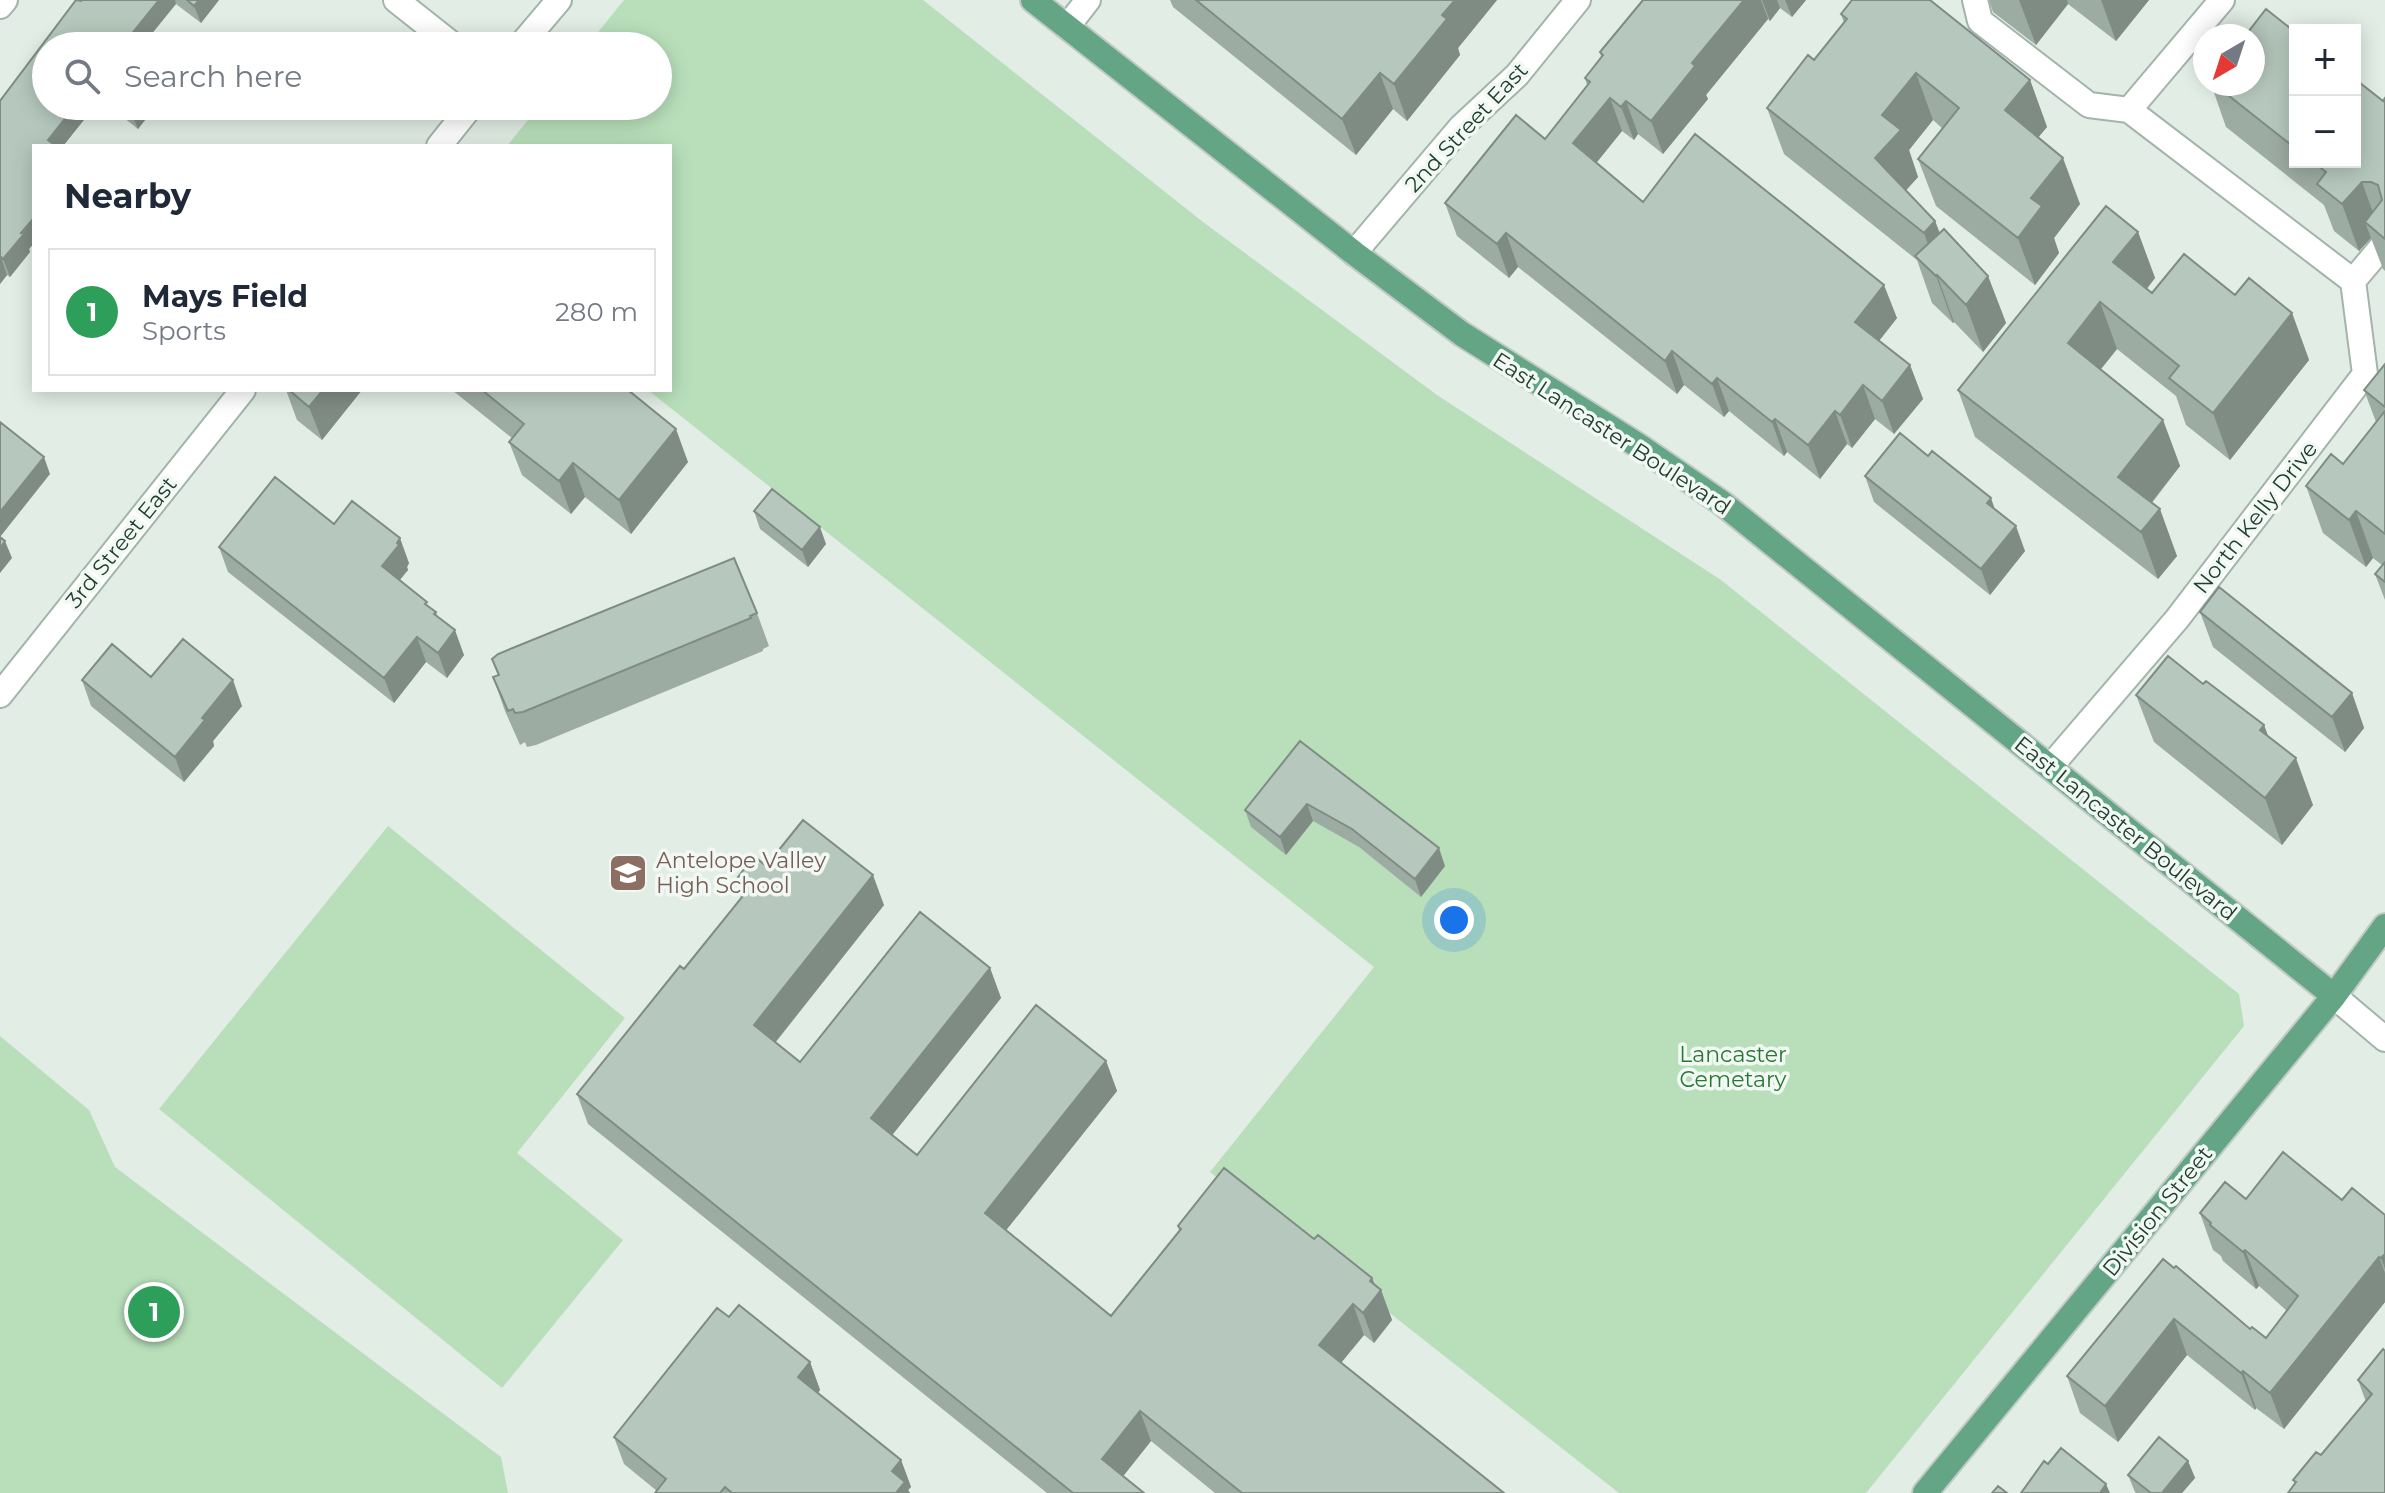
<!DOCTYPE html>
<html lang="en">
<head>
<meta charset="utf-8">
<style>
  :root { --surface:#fff; --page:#f2f2f3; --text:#1f2937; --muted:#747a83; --line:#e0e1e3; --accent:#1a73e8 }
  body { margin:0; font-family:Montserrat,sans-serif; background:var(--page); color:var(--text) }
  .controls { position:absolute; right:24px; top:24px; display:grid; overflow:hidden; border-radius:0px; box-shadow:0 4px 20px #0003 }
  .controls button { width:72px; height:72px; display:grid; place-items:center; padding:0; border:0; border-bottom:2px solid var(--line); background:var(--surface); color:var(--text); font:40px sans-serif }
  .compass { position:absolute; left:2193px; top:24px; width:72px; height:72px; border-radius:50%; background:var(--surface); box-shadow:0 4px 20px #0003; rotate:219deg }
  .you { position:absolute; left:1454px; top:920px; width:28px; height:28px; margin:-20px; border:6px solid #fff; border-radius:50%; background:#1a73e8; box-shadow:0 0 0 12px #1a73e833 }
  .badge { display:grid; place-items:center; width:52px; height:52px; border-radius:50%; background:var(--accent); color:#fff; font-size:26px; font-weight:700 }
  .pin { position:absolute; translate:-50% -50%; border:4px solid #fff; box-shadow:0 2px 8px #0006 }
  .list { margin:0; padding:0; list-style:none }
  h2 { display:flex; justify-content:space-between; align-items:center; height:104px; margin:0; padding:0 32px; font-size:34px }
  h2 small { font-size:26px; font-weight:400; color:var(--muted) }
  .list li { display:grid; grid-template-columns:52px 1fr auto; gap:24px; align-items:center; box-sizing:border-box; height:128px; margin:0 16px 16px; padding:0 16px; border:2px solid var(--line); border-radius:0px }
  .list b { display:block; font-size:30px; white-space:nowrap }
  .list p { margin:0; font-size:26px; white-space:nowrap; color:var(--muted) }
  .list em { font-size:26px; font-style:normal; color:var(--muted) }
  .icon { flex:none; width:44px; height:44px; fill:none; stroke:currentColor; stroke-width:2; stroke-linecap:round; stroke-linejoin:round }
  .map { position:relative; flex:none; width:2385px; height:1493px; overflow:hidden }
  .search { position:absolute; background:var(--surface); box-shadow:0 4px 20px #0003; left:32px; top:32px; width:640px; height:88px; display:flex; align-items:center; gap:20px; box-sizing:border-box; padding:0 28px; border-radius:44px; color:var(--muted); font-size:30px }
  .panel { position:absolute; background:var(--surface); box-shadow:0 4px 20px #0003; left:32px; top:144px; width:640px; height:248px; border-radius:0px }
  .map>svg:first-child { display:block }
</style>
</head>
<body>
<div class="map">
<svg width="2385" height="1493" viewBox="0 0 2385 1493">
  <rect width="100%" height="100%" fill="#e1ede5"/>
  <path fill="#b8dfba" d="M624,0H923L1203,222L1437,395L1721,580L2239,994L2244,1026L1866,1493H1619L1210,1172L1374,967L648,390H670V146H507L539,106H658V46H587Z
    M388,826L625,1018L517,1153L623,1240L502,1388L159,1109Z
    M0,1036L89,1110L115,1167L501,1457L508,1493H0Z"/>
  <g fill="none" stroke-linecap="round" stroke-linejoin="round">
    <g stroke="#a3b5ab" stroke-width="28">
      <path id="minor" d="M396,0L454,46
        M1975,0L1980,21L2089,105L2129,110L2353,281
        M0,6L5,0
        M1067,27L1088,0
        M520,46L559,0
        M2129,110L2222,0
        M439,146L471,106
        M1354,253L1461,127L1517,75L1578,0
        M0,695L243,390
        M2050,767L2177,619L2365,374L2353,281L2385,243
        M2334,996L2385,1039"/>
    </g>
    <g stroke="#c1c9c5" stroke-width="28">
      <path id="major" d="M1033,0L1354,253L1462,334L1639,446L1722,503L2334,996
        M1925,1493L2334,996L2385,926"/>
    </g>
    <use href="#minor" stroke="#fff" stroke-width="24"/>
    <use href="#major" stroke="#63a584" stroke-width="24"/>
  </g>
  <path fill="#9daca3" d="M82,0H219L201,23L176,4L46,46L95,106L63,146H34V243L29,249L30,252L10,277L7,275L0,284V101Z
    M1170,0H1497L1458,48L1460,55L1407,121L1393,109L1356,155L1173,7Z
    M1643,0H1806L1792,17L1780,8L1770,21L1768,19L1706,95L1708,99L1663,154L1638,134L1634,140L1622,131L1596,163L1643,202L1897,318L1879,341L1910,365L1923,399L1894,434L1875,419L1852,448L1847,444L1820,479L1787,452L1784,456L1729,411L1724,417L1684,385L1677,394L1518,267L1509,278L1457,236L1445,203L1545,139L1587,85L1585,78L1601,57L1600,52Z
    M1989,0H2149L2116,41L2068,4L2036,45L1993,12Z
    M1841,14L2030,80L2047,127L2038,137L2080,204L2054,238L2059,253L2035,285L1936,206L1918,159L1943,129L1933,120L1909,150L1918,177L1906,190L1935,221L1940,233L1988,276L2006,323L1983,352L1954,322L1953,323L1932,303L1917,260L1784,154L1767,108L1814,60L1844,23Z
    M2295,32V162H2355L2385,98V271L2383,269L2371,238L2359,251L2334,231L2324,205L2226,127L2211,84H2253Z
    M109,106H156L138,129Z
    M2138,232L2155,278L2147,289L2152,293L2235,295L2292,313L2309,360L2230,460L2186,425L2176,396L2117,349L2101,369L2163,420L2180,466L2152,503L2177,556L2158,579L1975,437L1958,390Z
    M2385,364V600L2375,574L2382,565L2373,558L2366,567L2323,533L2306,486L2343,464L2376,422L2364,390Z
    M286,390H362L322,440L297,420Z
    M452,390H628L688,462L631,534L585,497L571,514L522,475L509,442L512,438Z
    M1865,476L1995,509L2025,551L1990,595L1874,502Z
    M754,511L826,544L808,567L760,529Z
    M334,524L409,563L407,567L408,570L399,580L436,612L438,617L464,655L447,678L426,662L394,703L228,572L219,547Z
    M2200,612L2352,693L2364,728L2345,752L2213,647Z
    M757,613L769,646L763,649V651L536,745L527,747L525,742L520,745L505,711L493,677L498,675L492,659Z
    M151,677L242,706L213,741L214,746L184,782L91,706L82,680Z
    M2203,684L2264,725L2268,736L2313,805L2282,845L2154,742L2136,695Z
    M1300,741L1445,866L1421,897L1359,847L1313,821L1286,855L1251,827L1245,810Z
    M766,866L884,905L776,1042L800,1062L990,968L1001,998L892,1135L917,1155L1106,1061L1117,1091L1006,1230L1111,1316L1179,1231L1178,1226L1314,1239L1372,1278L1375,1284L1381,1290L1392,1320L1374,1343L1364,1335L1341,1363L1504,1493H1215L1151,1441L1123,1476L1144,1493H1047L588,1124L577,1094L684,969L741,898L735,881Z
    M2246,1199L2342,1200L2385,1215V1302L2284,1429L2256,1408L2255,1410L2187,1355L2118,1442L2080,1413L2067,1376L2163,1259L2250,1329L2266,1338L2287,1311L2259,1286L2256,1289L2223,1261L2221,1256L2213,1250L2200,1213Z
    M729,1317L810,1362L820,1390L818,1393L901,1460L911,1487L908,1490L910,1493H655L657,1491L624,1464L614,1437Z
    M2385,1351V1493L2295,1484L2293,1480L2321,1455L2366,1402L2358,1380Z
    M2188,1461L2195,1478L2182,1493H2136L2135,1492L2128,1475Z"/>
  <path fill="#7f8c84" d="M159,0H175L176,4L142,46H122Z
    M199,0H219L201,23L194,6Z
    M1455,0H1497L1458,48L1460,55L1407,121L1394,84L1442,15Z
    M1744,0H1761L1768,19L1706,95L1708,99L1663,154L1651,121L1692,63Z
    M1762,0H1777L1780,8L1770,21Z
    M1785,0H1806L1792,17Z
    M2019,0H2067L2068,4L2036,45Z
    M2101,0H2149L2116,41Z
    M1380,73L1393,109L1356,155L1342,119Z
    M1916,73L1933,120L1909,150L1918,177L1893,205L1875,158L1882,115Z
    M2030,80L2047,127L2022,157L2005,110Z
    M1610,98L1622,131L1585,177L1573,143Z
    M1626,101L1638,134L1634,140L1621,107Z
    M75,106H95L63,146H50L48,140Z
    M136,106H156L138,129L131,112Z
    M2063,158L2080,204L2054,238L2059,253L2035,285L2018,238L2031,198Z
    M2362,182L2379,229L2365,222L2371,238L2359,251L2342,204Z
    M34,218V243L29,249L30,252L10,277L3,259Z
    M1935,221L1952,267L1941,280L1924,233Z
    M2138,232L2155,278L2130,309L2113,262Z
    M1506,233L1518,267L1509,278L1497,244Z
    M1,257L7,275L0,284V259Z
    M1937,275L1954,322L1953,323L1936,276Z
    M1988,276L2006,323L1983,352L1966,305Z
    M1884,285L1897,318L1867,356L1855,322Z
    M2100,302L2117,349L2085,389L2068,343Z
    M2292,313L2309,360L2230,460L2213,413Z
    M1672,351L1684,385L1677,394L1665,361Z
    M1910,365L1923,399L1894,434L1882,401Z
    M1717,378L1729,411L1724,417L1712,384Z
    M1863,385L1875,419L1852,448L1840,415Z
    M323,390H362L322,440L309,407Z
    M1835,411L1847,444L1820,479L1808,445Z
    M1775,419L1787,452L1784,456L1772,422Z
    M2163,420L2180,466L2135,523L2118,477Z
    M676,429L688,462L631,534L619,500Z
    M44,457L50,474L0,537V512Z
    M573,463L585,497L571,514L559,481Z
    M1991,498L2000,524L1987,503Z
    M2160,509L2177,556L2158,579L2141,532Z
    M2356,511L2373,558L2366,567L2349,520Z
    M2016,526L2025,551L1990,595L1981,569Z
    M820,527L826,544L808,567L802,550Z
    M400,538L409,563L407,567L408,570L391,591L382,566Z
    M5,541L12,558L0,573V548Z
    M455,630L464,655L447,678L438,653Z
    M417,637L426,662L394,703L384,678Z
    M233,680L242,706L213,741L214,746L184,782L175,757L202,718Z
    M2352,693L2364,728L2345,752L2332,717Z
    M2264,725L2281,772L2260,730Z
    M2296,758L2313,805L2282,845L2265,798Z
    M1307,804L1313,821L1286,855L1280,837Z
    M1439,848L1445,866L1421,897L1415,879Z
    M873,875L884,905L765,1055L754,1025Z
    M990,968L1001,998L882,1148L871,1118Z
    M1106,1061L1117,1091L996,1243L985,1213Z
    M2245,1250L2259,1286L2256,1289L2243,1252Z
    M2385,1254V1269L2381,1258Z
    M2379,1257L2385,1273V1302L2284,1429L2270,1393Z
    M1372,1278L1378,1294L1381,1290L1392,1320L1374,1343L1363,1313L1370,1281Z
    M1353,1304L1364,1335L1330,1376L1319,1345Z
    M2174,1319L2187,1355L2118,1442L2105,1406Z
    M810,1362L820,1390L808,1405L798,1377Z
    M2243,1371L2256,1408L2255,1410L2241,1373Z
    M1140,1411L1151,1441L1113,1489L1102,1459Z
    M901,1460L911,1487L908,1490L910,1493H896L892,1471Z
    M2188,1461L2195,1478L2182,1493H2162Z
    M2106,1484L2110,1493H2100Z"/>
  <path fill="#b6c8bd" stroke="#7f8c84" stroke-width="2" d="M76,0L81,1L82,0H159L122,46H46V106H75L48,140L56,146H34V218L21,233L24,234L3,259L1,257L0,259V101Z
    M187,0H199L194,6Z
    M1196,0H1455L1442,15L1447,19L1394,84L1380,73L1342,119Z
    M1643,0H1744L1692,63L1695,66L1651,121L1626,101L1621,107L1610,98L1573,143L1643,202L1695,134L1884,285L1855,322L1910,365L1882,401L1863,385L1840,415L1835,411L1808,445L1775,419L1772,422L1717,378L1712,384L1672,351L1665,361L1506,233L1497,244L1445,203L1516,115L1545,139L1590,82L1585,78L1603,55L1600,52Z
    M1852,0H1930L2030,80L2005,110L2063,158L2031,198L2042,206L2018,238L1918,159L1959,108L1916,73L1882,115L1901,130L1875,158L1935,221L1924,233L1767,108L1808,55L1814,60L1847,19L1841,14Z
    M2266,9L2295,32V148L2214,84H2253V36H2245Z
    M2355,79L2383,101L2385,98V239L2365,222L2382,200L2378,185L2371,182H2362L2342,204L2317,184L2326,172L2313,162H2355Z
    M124,106H136L131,112Z
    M2106,206L2138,232L2113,262L2152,293L2184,254L2235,295L2249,278L2292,313L2213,413L2169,378L2179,366L2100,302L2068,343L2163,420L2118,477L2160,509L2141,532L1958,390Z
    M1944,229L1988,276L1966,305L1937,275L1936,276L1915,256Z
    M2385,364V407L2364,390Z
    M289,390H323L309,407Z
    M482,390H628L676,429L619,500L573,463L559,481L509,442L524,424Z
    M2385,411V534L2356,511L2349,520L2306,486L2331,454L2343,464Z
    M0,422L44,457L0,512Z
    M1900,433L1928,456L1932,451L1991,498L1987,503L2016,526L1981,569L1865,476Z
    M275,477L334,524L352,501L400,538L397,543L399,545L382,566L427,602L425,604L436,612L434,614L455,630L438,653L417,637L384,678L219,547Z
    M772,489L820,527L802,550L754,511Z
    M0,537L5,541L0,548Z
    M734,558L757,613L750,616L751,618L523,712L515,713L513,709L508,711L493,677L499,675L492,659L498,654Z
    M2385,562V582L2375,574Z
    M2219,587L2352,693L2332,717L2200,612Z
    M183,639L233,680L202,718L205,720L175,757L82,680L112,644L151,677Z
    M2168,656L2203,684L2206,681L2264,725L2260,730L2296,758L2265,798L2136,695Z
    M1300,741L1439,848L1415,879L1352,829L1307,804L1280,837L1245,810Z
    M803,820L873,875L754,1025L800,1062L920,912L990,968L871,1118L917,1155L1036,1005L1106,1061L985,1213L1111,1316L1181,1229L1178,1226L1224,1168L1314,1239L1318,1235L1372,1278L1370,1281L1381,1290L1363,1313L1353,1304L1319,1345L1504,1493H1242L1140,1411L1102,1459L1144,1493H1073L577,1094L680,966L684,969L747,891L735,881L754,856L766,866Z
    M2283,1152L2342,1200L2352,1188L2385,1215V1254L2381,1258L2379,1257L2270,1393L2243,1371L2241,1373L2174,1319L2105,1406L2067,1376L2163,1259L2174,1268L2176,1266L2250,1329L2252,1327L2266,1338L2298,1296L2245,1250L2243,1252L2210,1225L2211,1223L2200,1213L2225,1182L2246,1199Z
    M739,1305L810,1362L798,1377L901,1460L892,1471L905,1482L896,1493H732L725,1487L720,1493H655L666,1479L614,1437L717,1308L729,1317Z
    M2383,1349L2385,1351V1493H2288L2296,1482L2293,1480L2316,1452L2321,1455L2372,1394L2358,1380Z
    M2159,1437L2188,1461L2162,1493H2151L2128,1475Z
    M2061,1448L2106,1484L2100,1493H2021L2044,1461L2048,1464Z
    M1998,1486L2007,1493H1992Z"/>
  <defs>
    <g id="school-square" transform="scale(2)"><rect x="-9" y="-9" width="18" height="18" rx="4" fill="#8d6e63" stroke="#f2f9f4"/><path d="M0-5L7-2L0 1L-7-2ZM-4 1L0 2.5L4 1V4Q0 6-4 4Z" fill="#fff"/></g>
  </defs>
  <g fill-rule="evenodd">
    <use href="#school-square" x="628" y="873"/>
  </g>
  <g text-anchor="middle" stroke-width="7" stroke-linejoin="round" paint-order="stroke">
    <g font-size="22" fill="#203f2f" stroke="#f2f9f4">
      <text transform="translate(1466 127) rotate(-47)" y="8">2nd Street East</text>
      <text transform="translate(1612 433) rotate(33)" y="8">East Lancaster Boulevard</text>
      <text transform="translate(2255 517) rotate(-52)" y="8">North Kelly Drive</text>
      <text transform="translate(121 542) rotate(-51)" y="8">3rd Street East</text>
      <text transform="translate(2126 828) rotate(39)" y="8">East Lancaster Boulevard</text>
      <text transform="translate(2157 1211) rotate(-51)" y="8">Division Street</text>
    </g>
    <g font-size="22" fill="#785e54" stroke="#f2f9f4" text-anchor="start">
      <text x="656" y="868">Antelope Valley<tspan x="656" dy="25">High School</tspan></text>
    </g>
    <g font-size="22" fill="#287834" stroke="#f2f9f4">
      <text x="1733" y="1062">Lancaster<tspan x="1733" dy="25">Cemetary</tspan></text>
    </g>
  </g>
</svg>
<div class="controls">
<button>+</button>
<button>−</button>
</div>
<svg class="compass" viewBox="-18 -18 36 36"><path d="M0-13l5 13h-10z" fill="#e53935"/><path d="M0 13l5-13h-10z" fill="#747a83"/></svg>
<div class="you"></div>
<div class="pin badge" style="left:154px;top:1312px;background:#2e9e5b">1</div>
<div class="search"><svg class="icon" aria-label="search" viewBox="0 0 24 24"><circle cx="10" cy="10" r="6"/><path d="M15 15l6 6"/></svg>Search here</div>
<section class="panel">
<h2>Nearby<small></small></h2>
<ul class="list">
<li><span class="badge" style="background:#2e9e5b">1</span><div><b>Mays Field</b><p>Sports</p></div><em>280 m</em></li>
</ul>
</section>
</div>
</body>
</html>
